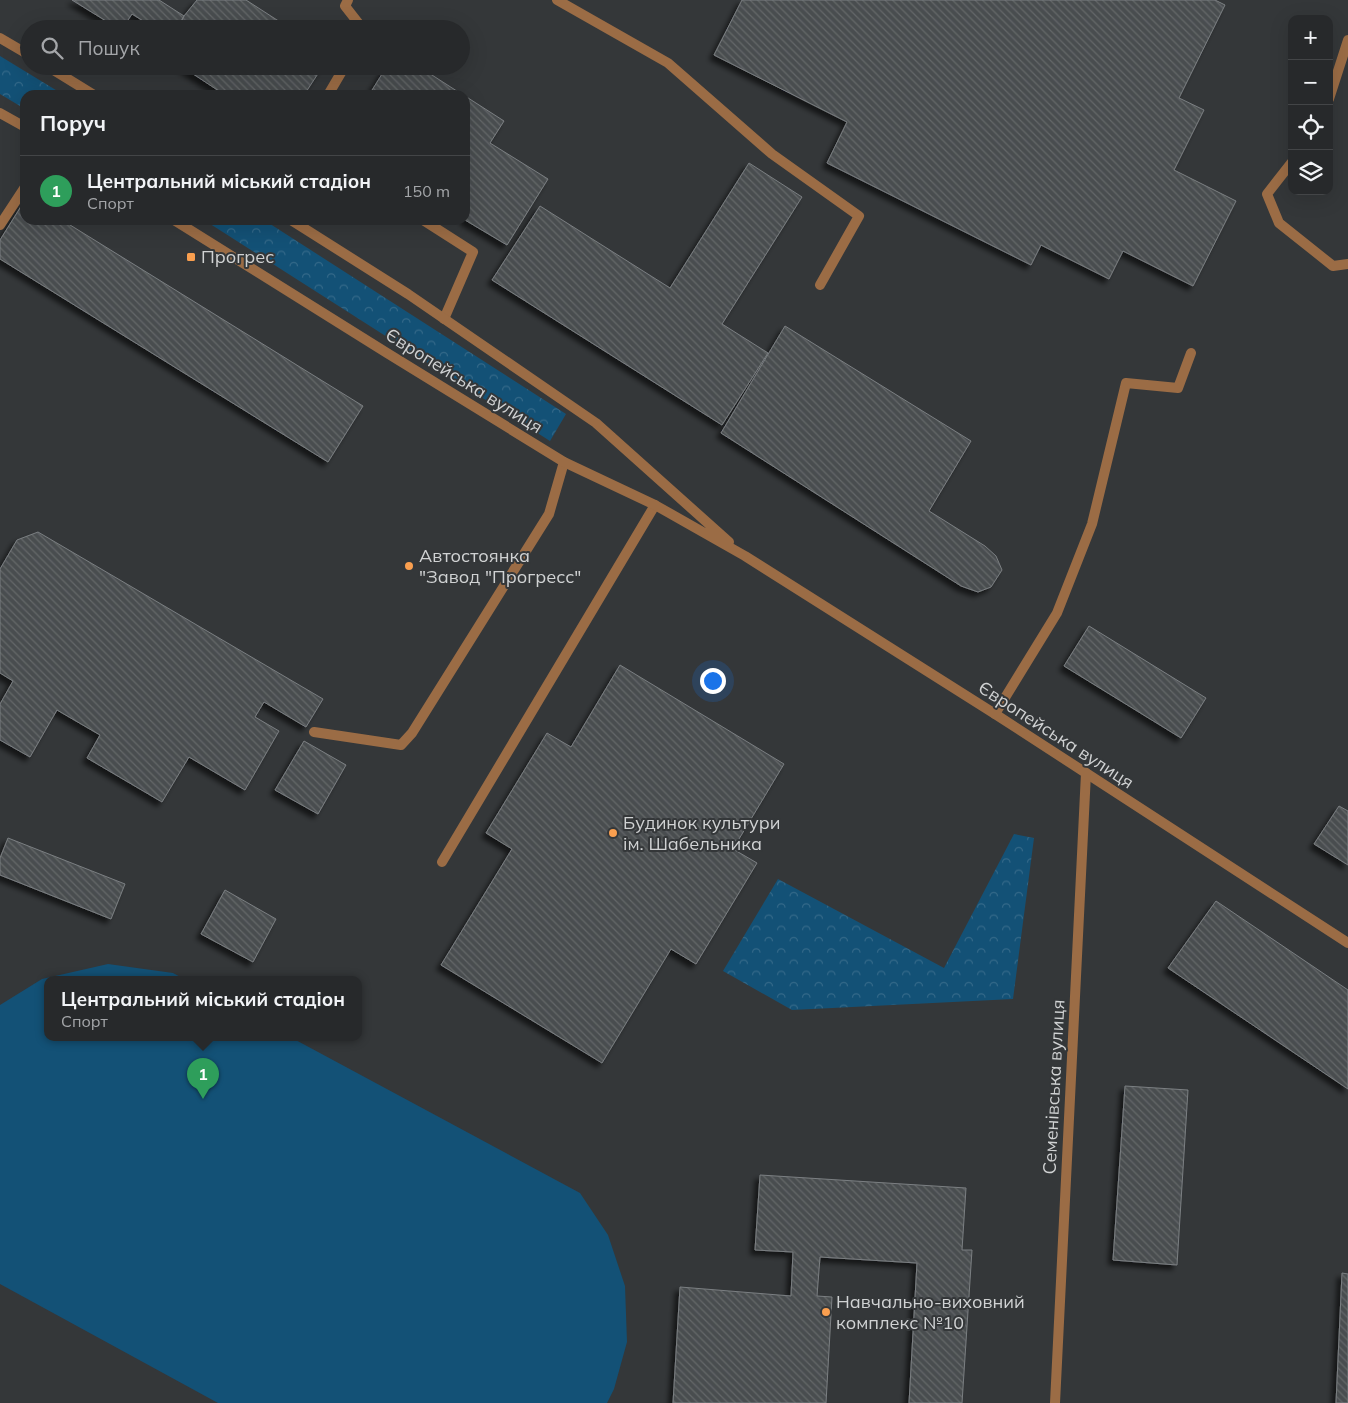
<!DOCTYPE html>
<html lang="uk">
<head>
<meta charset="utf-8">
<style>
  :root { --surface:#27292b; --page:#333537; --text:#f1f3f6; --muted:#a4a6a9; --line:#434547; --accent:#d6ab8b }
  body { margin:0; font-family:Mulish,sans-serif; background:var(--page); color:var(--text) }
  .controls { position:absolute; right:15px; top:15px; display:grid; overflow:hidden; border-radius:10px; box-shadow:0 5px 20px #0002 }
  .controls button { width:45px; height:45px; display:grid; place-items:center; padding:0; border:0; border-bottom:1px solid var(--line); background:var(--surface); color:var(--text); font:25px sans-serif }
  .you { position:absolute; left:712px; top:680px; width:18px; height:18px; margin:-12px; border:4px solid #fff; border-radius:50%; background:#1a73e8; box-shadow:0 0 0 8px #1a73e833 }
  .badge { display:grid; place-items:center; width:32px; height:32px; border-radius:50%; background:var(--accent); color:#fff; font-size:16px; font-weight:700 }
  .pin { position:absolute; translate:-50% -41px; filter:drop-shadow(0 1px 2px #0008) }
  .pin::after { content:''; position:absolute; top:26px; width:18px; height:15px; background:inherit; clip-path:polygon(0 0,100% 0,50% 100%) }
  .popup { position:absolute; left:44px; top:976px; width:318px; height:65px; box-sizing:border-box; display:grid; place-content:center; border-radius:10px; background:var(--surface); filter:drop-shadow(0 1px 4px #0005); font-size:16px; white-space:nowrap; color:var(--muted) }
  .popup b { font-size:19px; color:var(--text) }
  .popup::after { content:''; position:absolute; left:50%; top:100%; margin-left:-10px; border:10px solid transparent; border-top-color:var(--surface) }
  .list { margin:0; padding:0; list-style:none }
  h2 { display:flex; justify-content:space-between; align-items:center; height:65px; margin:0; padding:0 20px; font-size:21px }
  h2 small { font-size:16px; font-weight:400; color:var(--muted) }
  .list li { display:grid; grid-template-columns:32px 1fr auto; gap:15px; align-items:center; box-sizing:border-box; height:70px; padding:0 20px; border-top:1px solid var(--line) }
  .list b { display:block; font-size:19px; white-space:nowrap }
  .list p { margin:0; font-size:16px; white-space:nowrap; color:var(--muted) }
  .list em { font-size:16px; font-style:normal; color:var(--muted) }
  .icon { flex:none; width:28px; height:28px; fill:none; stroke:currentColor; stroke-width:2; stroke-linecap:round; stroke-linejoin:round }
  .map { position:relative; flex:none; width:1348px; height:1403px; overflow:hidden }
  .search { position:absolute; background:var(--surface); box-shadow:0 5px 20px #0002; left:20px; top:20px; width:450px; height:55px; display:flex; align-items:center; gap:12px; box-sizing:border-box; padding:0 18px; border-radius:28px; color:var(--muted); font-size:19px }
  .panel { position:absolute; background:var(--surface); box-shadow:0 5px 20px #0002; left:20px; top:90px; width:450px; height:135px; border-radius:15px }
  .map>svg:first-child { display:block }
</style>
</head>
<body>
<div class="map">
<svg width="1348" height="1403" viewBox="0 0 1348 1403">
  <defs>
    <pattern id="forest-crowns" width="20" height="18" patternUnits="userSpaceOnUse" patternTransform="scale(1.25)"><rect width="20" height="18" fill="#135176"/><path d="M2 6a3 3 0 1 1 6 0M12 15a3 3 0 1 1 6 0" fill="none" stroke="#346989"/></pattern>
    <pattern id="building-back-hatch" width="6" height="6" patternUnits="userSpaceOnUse" patternTransform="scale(1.25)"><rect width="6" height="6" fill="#4a4e50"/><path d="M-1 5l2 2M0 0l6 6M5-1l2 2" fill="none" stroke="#636768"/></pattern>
    <filter id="shadow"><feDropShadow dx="-4.5" dy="4.5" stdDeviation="2.5" flood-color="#0009"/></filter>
  </defs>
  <rect width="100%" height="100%" fill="#343739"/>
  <path fill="url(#forest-crowns)" d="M0,56L64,95H25V109L0,94Z
    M204,220H264L566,414L550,441Z
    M1014,834L1034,838L1013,999L792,1010L723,971L778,879L944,968Z"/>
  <path fill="#135176" d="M108,964L173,973L186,980H48V1038H292L580,1193L608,1235L625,1286L627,1342L614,1389L607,1403H218L0,1284V1005L42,979Z"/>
  <path fill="url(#building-back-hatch)" stroke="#7b7f82" filter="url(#shadow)" d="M72,0H159L184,16L176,29H156L132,14L122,29H119Z
    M197,0H246L291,29H178L184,16Z
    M742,0H1215L1225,5L1179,98L1204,110L1174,170L1236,201L1193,286L1123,251L1109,279L1041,245L1031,265L827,163L847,122L714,55Z
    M181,66H323L304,95H225Z
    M387,66H418L463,95H369Z
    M465,96L504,121L490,143L548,179L507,245L465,220Z
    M749,163L802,197L722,324L768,353L722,425L492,280L540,206L670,288Z
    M25,200V220H62L363,406L328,462L0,259V240Z
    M785,326L971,441L929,511L985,546L996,556L1002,570L991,587L978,592L961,586L721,433Z
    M38,532L323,699L306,727L264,702L255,717L279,731L245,790L189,757L162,802L87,758L100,735L57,710L30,757L0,740V704L13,681L0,673V569L17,540Z
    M1089,626L1206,698L1181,738L1064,666Z
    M620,665L784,764L733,849L757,863L696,964L671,949L602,1063L441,965L512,849L486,833L547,733L571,747Z
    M304,741L346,765L318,814L275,790Z
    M1339,806L1348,811V865L1314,844Z
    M8,838L125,884L111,919L0,875V858Z
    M225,890L276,919L253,962L201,934Z
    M1216,901L1348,990V1089L1168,968Z
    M1125,1086L1188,1090L1177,1265L1113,1260Z
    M760,1175L966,1188L962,1250H972L962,1403H909L917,1263L820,1257L817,1296L832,1297L826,1403H673L680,1287L791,1296L793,1252L755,1250Z
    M1342,1273L1348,1274V1403H1336Z"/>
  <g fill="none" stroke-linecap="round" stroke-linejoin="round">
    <path stroke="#9b6c45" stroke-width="10" d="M348,0L345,6L363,29
      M557,0L668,63L772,154L859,216L820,285
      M328,95L345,66
      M1329,99L1348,40
      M1292,162L1267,194L1279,223L1333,266L1348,264
      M423,220L473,252L444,319
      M995,714L1057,613L1092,524L1126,383L1178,388L1191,353
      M314,732L401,745L412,733L549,514L564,462
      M442,862L655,505"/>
    <path stroke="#9b6c45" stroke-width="10" d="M0,225L25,187
      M1086,773L1348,943"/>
    <path stroke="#9b6c45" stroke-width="10" d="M0,38L29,55
      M47,66L94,95
      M0,113L25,127
      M174,220L387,353L564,462L655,505L745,556L995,714L1086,773L1055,1403
      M291,220L408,294L596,423L729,542"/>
  </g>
  <g fill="#fa9f4f" stroke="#343739" stroke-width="2">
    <rect x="186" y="252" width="10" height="10" rx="2.5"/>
    <circle cx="409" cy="566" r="5"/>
    <circle cx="613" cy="833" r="5"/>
    <circle cx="826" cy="1312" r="5"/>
  </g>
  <g text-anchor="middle" stroke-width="4" stroke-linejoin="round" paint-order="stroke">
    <g font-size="18" fill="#d0d2d3" stroke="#343739" text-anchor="start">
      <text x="201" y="263">Прогрес</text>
      <text x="419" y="562">Автостоянка<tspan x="419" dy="21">"Завод "Прогресс"</tspan></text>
      <text x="623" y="829">Будинок культури<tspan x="623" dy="21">ім. Шабельника</tspan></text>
      <text x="836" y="1308">Навчально-виховний<tspan x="836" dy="21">комплекс №10</tspan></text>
    </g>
    <g font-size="18" fill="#d0d2d3" stroke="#343739">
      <text transform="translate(464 381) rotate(32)" y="6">Європейська вулиця</text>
      <text transform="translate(1056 735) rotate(33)" y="6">Європейська вулиця</text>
      <text transform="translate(1054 1087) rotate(-87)" y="6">Семенівська вулиця</text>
    </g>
  </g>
</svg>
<div class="controls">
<button>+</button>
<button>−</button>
<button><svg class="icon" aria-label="locate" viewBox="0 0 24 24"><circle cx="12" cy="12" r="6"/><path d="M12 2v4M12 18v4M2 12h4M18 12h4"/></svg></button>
<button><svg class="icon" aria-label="layers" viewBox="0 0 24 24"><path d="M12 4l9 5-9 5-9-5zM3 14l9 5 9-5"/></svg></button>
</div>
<div class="you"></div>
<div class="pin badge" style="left:203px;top:1099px;background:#2e9e5b">1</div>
<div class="popup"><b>Центральний міський стадіон</b>Спорт</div>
<div class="search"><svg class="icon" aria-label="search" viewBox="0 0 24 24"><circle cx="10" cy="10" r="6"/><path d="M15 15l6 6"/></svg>Пошук</div>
<section class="panel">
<h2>Поруч<small></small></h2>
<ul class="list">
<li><span class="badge" style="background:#2e9e5b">1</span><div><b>Центральний міський стадіон</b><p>Спорт</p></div><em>150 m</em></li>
</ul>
</section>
</div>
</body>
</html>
